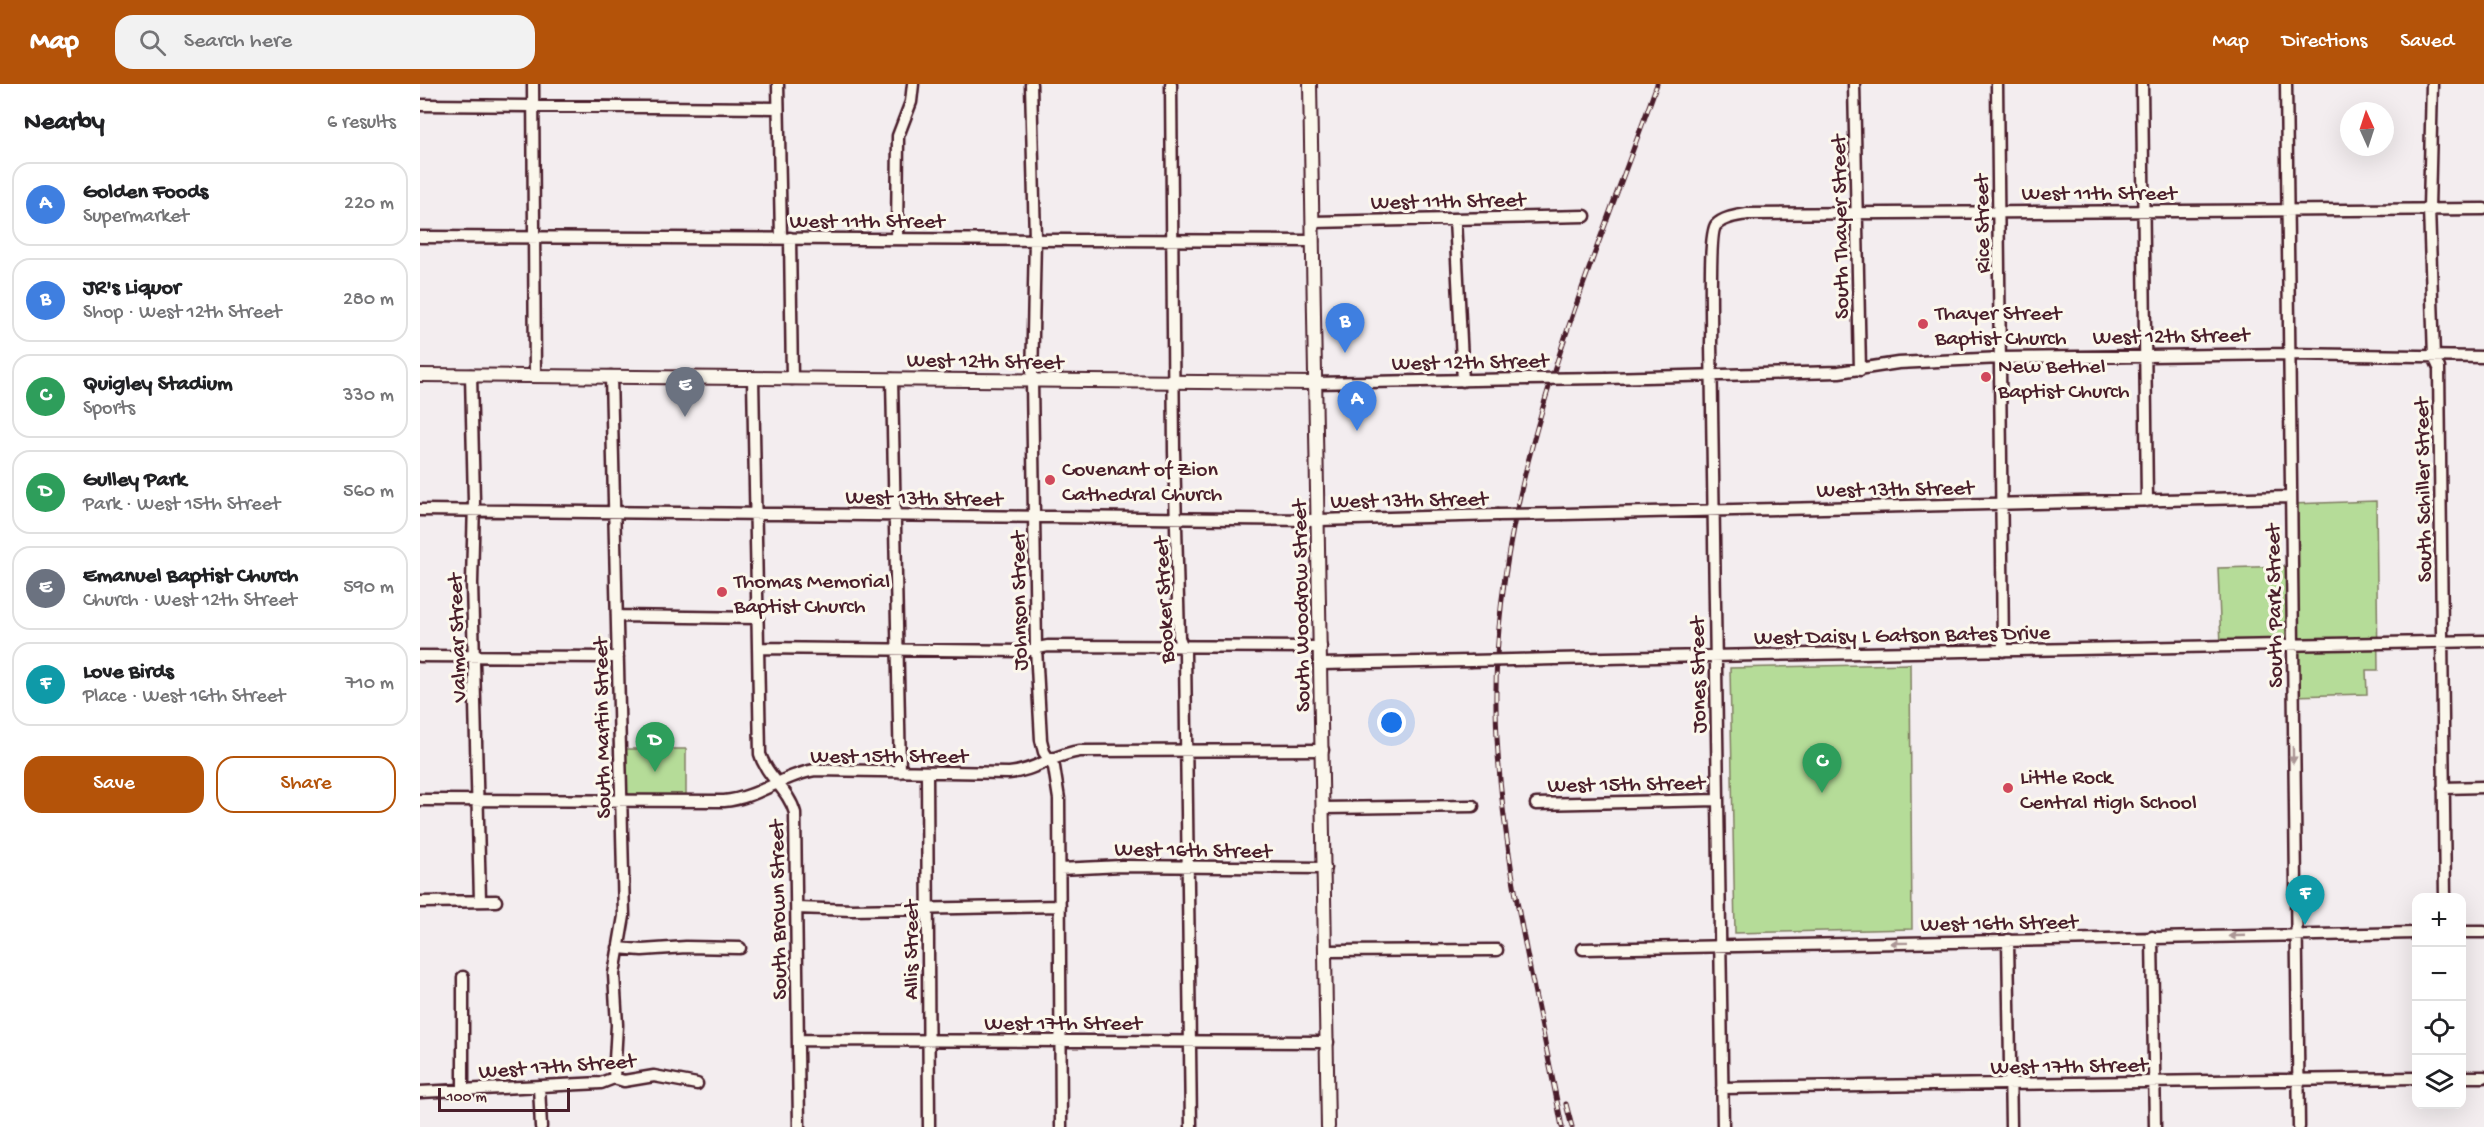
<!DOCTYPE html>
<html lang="en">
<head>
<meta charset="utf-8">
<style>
  :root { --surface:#fff; --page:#f2f2f2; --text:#202124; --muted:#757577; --line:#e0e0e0; --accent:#b45309 }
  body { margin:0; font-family:"Gochi Hand",sans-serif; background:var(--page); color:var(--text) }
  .controls { position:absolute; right:18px; bottom:18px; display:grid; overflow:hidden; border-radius:12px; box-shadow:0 6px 24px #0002 }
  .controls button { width:54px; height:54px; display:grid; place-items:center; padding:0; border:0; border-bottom:2px solid var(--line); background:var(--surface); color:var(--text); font:30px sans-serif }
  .compass { position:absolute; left:1920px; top:18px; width:54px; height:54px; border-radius:50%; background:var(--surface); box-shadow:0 6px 24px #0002; rotate:357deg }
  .scale { position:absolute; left:18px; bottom:15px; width:132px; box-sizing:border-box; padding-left:6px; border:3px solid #4a1f2b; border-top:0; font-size:16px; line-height:21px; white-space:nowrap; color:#4a1f2b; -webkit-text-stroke:4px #fbf7ec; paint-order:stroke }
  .you { position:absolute; left:972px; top:639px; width:21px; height:21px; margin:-15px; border:4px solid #fff; border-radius:50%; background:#1a73e8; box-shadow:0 0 0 9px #1a73e833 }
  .badge { display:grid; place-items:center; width:39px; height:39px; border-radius:50%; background:var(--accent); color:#fff; font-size:20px; font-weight:700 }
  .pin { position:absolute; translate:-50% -50px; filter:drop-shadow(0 2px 3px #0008) }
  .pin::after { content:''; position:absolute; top:32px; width:21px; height:18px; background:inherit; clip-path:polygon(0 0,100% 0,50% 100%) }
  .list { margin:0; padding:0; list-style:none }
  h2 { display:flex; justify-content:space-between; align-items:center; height:78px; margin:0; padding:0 24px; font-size:26px }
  h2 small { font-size:20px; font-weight:400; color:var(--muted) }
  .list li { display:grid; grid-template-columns:39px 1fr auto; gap:18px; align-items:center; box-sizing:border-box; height:84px; margin:0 12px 12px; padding:0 12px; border:2px solid var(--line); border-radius:18px }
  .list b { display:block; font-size:22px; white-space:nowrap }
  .list p { margin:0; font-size:20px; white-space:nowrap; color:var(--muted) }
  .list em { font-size:20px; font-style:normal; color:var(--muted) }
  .actions { display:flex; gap:12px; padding:18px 24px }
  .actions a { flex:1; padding:14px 0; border:2px solid var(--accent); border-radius:18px; text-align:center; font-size:21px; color:var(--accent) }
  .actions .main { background:var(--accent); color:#fff }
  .icon { flex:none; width:33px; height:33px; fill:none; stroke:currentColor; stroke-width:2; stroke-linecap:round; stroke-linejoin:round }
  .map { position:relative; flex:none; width:2064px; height:1043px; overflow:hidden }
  header { display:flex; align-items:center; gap:36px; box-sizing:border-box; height:84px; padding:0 30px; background:var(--accent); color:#fff }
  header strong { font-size:28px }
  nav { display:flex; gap:33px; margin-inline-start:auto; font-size:21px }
  .search { width:420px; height:54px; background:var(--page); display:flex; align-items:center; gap:15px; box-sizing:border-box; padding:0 21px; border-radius:18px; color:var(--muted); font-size:22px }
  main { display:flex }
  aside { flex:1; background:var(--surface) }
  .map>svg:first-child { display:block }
</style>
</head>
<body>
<header>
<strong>Map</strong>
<div class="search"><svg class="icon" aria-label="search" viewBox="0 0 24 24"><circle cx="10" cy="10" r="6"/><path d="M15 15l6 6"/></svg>Search here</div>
<nav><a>Map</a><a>Directions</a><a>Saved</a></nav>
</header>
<main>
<aside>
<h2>Nearby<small>6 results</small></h2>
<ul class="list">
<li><span class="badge" style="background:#3f7fe0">A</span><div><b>Golden Foods</b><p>Supermarket</p></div><em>220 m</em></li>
<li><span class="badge" style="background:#3f7fe0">B</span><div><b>JR's Liquor</b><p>Shop · West 12th Street</p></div><em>280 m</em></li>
<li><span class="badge" style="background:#2e9e5b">C</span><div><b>Quigley Stadium</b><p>Sports</p></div><em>330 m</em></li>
<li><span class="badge" style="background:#2e9e5b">D</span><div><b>Gulley Park</b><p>Park · West 15th Street</p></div><em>560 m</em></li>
<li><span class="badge" style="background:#6b7280">E</span><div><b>Emanuel Baptist Church</b><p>Church · West 12th Street</p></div><em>590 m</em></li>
<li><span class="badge" style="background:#0f9aa8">F</span><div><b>Love Birds</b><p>Place · West 16th Street</p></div><em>710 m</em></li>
</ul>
<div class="actions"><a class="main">Save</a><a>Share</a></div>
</aside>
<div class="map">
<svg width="2064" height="1043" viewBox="0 0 2064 1043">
  <rect width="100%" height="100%" fill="#f3edef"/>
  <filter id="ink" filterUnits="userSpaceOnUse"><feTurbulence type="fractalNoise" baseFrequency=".0167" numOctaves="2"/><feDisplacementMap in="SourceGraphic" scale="12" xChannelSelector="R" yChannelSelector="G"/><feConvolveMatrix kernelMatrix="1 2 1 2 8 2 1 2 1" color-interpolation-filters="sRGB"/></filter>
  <g filter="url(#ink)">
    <path fill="#b5dc98" stroke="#807e62" stroke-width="1.5" d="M1956,417L1958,586H1946L1947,610L1872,612L1871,561L1801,562L1798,484L1871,482V420Z
      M1490,580L1492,845L1315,849L1310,584Z
      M203,665H266V712L203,711Z"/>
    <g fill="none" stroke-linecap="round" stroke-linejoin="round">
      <g stroke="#4a1f2b" stroke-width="15">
        <path id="minor" d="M113,0L115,292
          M358,0L361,154
          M611,0L615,155L612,297L616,564L621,656L624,668L634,683L639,715L641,1043
          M751,0L754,368L759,554L765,568L771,1043
          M1434,0L1440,286
          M1577,0L1583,567
          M1722,0L1727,417
          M1866,0L1879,1043
          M2012,0L2009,124L2014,273L2019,284L2025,814
          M0,21L358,24
          M1035,135L1043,297
          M893,138L1165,132
          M0,153L893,157
          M370,154L372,295
          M477,155L478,52L491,18L493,0
          M51,291L54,417L52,499L60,816
          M191,292L204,832L194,890L197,941L194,994
          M333,294L340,670C346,692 369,706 375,729L379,1043
          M1187,294L1419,288L1478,279L1581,274L1868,270L2064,273
          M472,295L480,688
          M894,299L1107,295
          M0,426L898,436L1077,431
          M1144,430L1871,413
          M197,532L338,534
          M338,564L603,567L628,562L901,563
          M0,572L198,573
          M1134,575L2064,557
          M901,580L1050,577
          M507,688L509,1043
          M2023,704L2064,703
          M0,716L304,717C338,714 363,691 395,686L589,689C615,687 634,670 660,667L903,666
          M1116,720L1298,716
          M904,724L1053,722
          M640,785L702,782L905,784
          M0,818L76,817
          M377,824L432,826L640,822
          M2042,848H2064
          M1732,853L1735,1043
          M1588,856L1591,1043
          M198,864L222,866L266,863L320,864
          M1163,865L1996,849
          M906,867L1077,866
          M43,893V1006
          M379,956L908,958
          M2042,993H2064
          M119,1002L121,1043
          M1302,1004L1996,994
          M0,1008L181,999L194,994L204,997L234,992L277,1000
          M1303,1043L1291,258C1292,240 1288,150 1296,141C1304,133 1317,132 1327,130L2064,125"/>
      </g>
      <g stroke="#4a1f2b" stroke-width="16">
        <path id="major" d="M890,0L908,1043
          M0,291L894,299"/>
      </g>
      <use href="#minor" stroke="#fbf7ec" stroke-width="10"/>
      <use href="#major" stroke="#fbf7ec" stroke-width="12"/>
      <g stroke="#4a1f2b" stroke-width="5">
        <path id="rail" d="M1146,1020L1152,1043
          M1142,1043C1116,905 1078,764 1076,623C1073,404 1165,202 1237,0"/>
      </g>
      <use href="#rail" stroke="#fbf7ec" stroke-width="3" stroke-dasharray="9" stroke-linecap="butt"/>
      <g stroke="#4a1f2b" stroke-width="15" stroke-linecap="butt">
        <path id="minor-bridge" d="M1107,295L1187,294
          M1077,431L1144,430
          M1050,577L1134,575"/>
      </g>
      <use href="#minor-bridge" stroke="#fbf7ec" stroke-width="10"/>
    </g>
    <defs><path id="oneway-solid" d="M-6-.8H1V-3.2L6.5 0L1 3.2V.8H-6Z" transform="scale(1.5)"/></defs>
    <g fill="#ab9695">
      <use href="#oneway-solid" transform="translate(1873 671) rotate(89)"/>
      <use href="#oneway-solid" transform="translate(1817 852) rotate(178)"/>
      <use href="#oneway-solid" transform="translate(1479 859) rotate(179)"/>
    </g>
  </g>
  <g fill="#d1495b" stroke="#fbf7ec" stroke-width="2">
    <circle cx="1503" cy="240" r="6"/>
    <circle cx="1566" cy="293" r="6"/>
    <circle cx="630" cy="396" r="6"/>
    <circle cx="302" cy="508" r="6"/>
    <circle cx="1588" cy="704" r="6"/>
  </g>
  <g text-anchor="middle" stroke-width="6" stroke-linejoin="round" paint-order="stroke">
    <g font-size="22" fill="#4a1f2b" stroke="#fbf7ec">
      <text x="1679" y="115">West 11th Street</text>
      <text transform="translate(1028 115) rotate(-1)" y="8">West 11th Street</text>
      <text x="447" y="143">West 11th Street</text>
      <text transform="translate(1560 140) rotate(-91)" y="8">Rice Street</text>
      <text transform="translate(1418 143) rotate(-91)" y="8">South Thayer Street</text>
      <text transform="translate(1751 250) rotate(-1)" y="8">West 12th Street</text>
      <text transform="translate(565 275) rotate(1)" y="8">West 12th Street</text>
      <text transform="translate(1050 276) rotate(-1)" y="8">West 12th Street</text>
      <text transform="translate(1475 403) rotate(-1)" y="8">West 13th Street</text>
      <text transform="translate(2001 406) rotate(-91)" y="8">South Schiller Street</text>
      <text transform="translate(504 412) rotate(1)" y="8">West 13th Street</text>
      <text transform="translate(989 414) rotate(-1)" y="8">West 13th Street</text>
      <text transform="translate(742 516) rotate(-93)" y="8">Booker Street</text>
      <text transform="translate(597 517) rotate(-91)" y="8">Johnson Street</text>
      <text transform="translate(879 522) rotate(-91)" y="8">South Woodrow Street</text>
      <text transform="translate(1852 522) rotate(-91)" y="8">South Park Street</text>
      <text transform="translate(1482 549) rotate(-1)" y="8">West Daisy L Gatson Bates Drive</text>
      <text transform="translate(35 554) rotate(-92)" y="8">Valmar Street</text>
      <text transform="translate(1276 591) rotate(-91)" y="8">Jones Street</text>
      <text transform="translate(180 644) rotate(-91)" y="8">South Martin Street</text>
      <text x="469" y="678">West 15th Street</text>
      <text transform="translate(1206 698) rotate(-1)" y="8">West 15th Street</text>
      <text transform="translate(773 764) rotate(1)" y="8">West 16th Street</text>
      <text transform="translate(356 826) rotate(-91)" y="8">South Brown Street</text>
      <text transform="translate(1579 837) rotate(-1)" y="8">West 16th Street</text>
      <text transform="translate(489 866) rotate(-90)" y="8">Allis Street</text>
      <text x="643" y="945">West 17th Street</text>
      <text transform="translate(137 980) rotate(-4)" y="8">West 17th Street</text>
      <text transform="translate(1649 980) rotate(-1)" y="8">West 17th Street</text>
    </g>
    <g font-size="22" fill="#4a1f2b" stroke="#fbf7ec" text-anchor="start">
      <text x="1515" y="235">Thayer Street<tspan x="1515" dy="25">Baptist Church</tspan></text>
      <text x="1578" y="288">New Bethel<tspan x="1578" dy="25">Baptist Church</tspan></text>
      <text x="642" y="391">Covenant of Zion<tspan x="642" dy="25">Cathedral Church</tspan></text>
      <text x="314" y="503">Thomas Memorial<tspan x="314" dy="25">Baptist Church</tspan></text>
      <text x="1600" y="699">Little Rock<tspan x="1600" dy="25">Central High School</tspan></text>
    </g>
  </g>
</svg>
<div class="controls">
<button>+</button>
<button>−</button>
<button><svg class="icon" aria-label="locate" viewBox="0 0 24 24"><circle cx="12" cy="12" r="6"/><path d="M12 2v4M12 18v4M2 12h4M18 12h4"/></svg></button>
<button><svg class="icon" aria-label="layers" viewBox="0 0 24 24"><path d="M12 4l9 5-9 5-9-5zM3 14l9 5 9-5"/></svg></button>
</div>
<svg class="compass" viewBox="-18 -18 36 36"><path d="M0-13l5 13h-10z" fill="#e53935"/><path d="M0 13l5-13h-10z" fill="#757577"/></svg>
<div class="scale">100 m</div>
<div class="you"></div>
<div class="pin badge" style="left:937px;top:347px;background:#3f7fe0">A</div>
<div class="pin badge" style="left:925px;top:269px;background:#3f7fe0">B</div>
<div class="pin badge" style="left:1402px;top:709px;background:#2e9e5b">C</div>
<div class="pin badge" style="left:235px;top:688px;background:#2e9e5b">D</div>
<div class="pin badge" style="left:265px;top:333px;background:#6b7280">E</div>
<div class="pin badge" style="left:1885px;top:841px;background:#0f9aa8">F</div>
</div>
</main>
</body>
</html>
